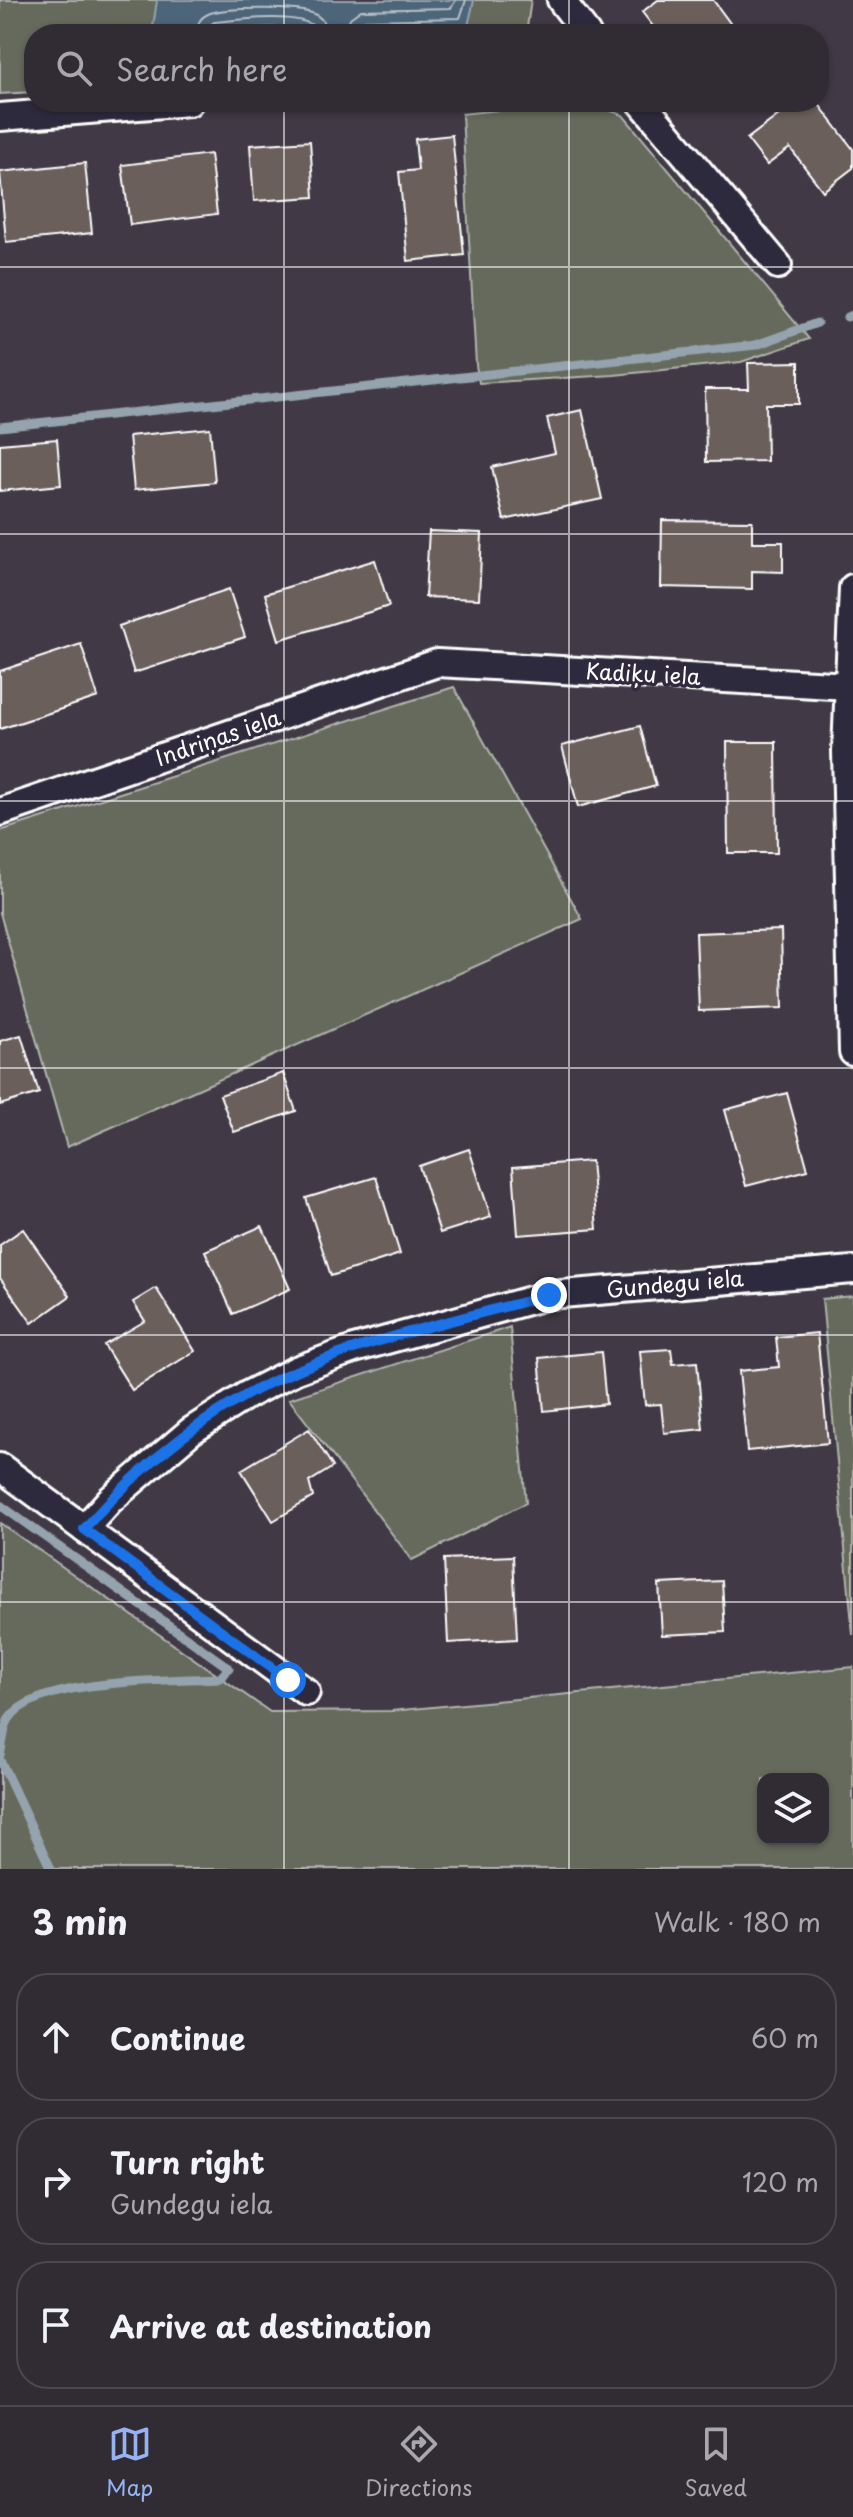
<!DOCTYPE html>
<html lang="en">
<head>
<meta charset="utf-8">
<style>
  :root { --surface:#312c34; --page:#39343c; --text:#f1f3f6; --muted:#a8a7ac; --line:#4c484f; --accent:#95b2f1 }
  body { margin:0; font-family:"Playpen Sans",sans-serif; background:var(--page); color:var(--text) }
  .controls { position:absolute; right:24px; bottom:24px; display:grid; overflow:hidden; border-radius:16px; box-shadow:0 2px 6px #0004 }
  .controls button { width:72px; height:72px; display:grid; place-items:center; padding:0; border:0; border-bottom:2px solid var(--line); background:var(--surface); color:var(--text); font:40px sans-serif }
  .stop { position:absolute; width:24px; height:24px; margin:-18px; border:6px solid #1a73e8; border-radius:50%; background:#fff }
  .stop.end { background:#1a73e8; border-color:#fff; box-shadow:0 2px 8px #0008 }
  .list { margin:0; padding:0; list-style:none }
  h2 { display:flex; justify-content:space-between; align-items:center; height:104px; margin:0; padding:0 32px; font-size:34px }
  h2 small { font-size:26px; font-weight:400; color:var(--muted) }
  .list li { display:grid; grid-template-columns:52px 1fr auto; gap:24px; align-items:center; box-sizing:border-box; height:128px; margin:0 16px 16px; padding:0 16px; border:2px solid var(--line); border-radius:32px }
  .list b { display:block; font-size:30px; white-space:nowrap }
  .list p { margin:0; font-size:26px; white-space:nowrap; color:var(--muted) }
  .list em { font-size:26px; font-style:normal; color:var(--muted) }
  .icon { flex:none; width:44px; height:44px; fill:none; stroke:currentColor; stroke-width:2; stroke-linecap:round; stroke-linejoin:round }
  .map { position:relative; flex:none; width:853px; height:1869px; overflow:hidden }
  .search { position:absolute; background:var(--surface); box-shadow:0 2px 6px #0004; left:24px; right:24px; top:24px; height:88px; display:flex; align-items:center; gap:20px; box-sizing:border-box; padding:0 28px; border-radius:32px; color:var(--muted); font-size:30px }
  .sheet { height:536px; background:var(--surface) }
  nav { display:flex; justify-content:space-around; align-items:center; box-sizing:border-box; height:112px; border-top:2px solid var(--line); background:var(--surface); font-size:22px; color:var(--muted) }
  nav a { display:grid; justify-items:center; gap:4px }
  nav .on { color:var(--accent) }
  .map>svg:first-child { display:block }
</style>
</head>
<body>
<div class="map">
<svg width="853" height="1869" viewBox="0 0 853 1869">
  <rect width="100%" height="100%" fill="#413a46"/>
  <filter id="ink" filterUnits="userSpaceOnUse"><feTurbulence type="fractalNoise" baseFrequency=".0125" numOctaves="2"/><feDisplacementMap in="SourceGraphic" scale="16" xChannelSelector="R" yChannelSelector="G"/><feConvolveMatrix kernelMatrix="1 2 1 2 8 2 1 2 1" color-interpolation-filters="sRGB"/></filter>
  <g filter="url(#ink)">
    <path fill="#656a5c" stroke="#b2b4ae" stroke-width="2" fill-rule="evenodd" d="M0,0H531L526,34H34V92L0,94Z
      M572,102H585L623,115L809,339L741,362L614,375L479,383L476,365L462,114Z
      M454,687L582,919L67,1147L0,913V831Z
      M853,1296V1635L822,1299Z
      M510,1327L526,1503L412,1560L289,1399Z
      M0,1523L270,1712L391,1711L853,1667V1869H0ZM763,1779H823V1839H763Z"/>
    <path fill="#4e6579" stroke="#95a3af" stroke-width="2" d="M157,0H474L468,26L366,28L362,34H325L301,29L269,27L152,34Z"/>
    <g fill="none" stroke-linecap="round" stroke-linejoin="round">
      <path stroke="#b8c1c9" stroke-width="2" d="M196,34C197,25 199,18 208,14C223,7 300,7 314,14C323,18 326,25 326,34
        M206,34L208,27L214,22C237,20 298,12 315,27L316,34
        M345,34L350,18L361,10L451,8L456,0
        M356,34L358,24L365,20L460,18L466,0"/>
      <path stroke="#95a3af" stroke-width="9" d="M847,317L853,315
        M0,427L756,345L817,323
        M0,1505L229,1668L220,1678C174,1680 35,1678 9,1719C3,1728 3,1745 0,1755
        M0,1760L51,1869"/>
    </g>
    <path fill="#6b5e5a" stroke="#fff" stroke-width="2" d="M658,0H713L738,34H659L642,12Z
      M796,102H817L853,149V168L823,191L790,148L767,165L747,139Z
      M452,135L464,255L408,261L399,172L418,170L415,139Z
      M310,141L314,197L254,201L250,145Z
      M210,154L217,214L130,225L122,165Z
      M85,163L92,233L6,242L0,172Z
      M799,362V404H766L767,461L706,462L705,389H749L748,363Z
      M582,410L602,499L504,520L492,467L555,453L547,418Z
      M210,428L215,482L134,490L129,436Z
      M57,439L61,485L0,491V444Z
      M662,520L752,521V542H783V572L752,571V589L661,587Z
      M429,531L482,533L479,599L425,597Z
      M375,560L389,606L279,640L265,594Z
      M229,589L245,637L134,673L119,626Z
      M81,644L98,697L0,729V671Z
      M640,726L656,786L578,807L562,746Z
      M727,742H776L777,853H728Z
      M781,930L783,1008L699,1011L696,933Z
      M21,1035L39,1093L0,1105V1041Z
      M283,1073L296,1111L234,1132L220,1095Z
      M787,1093L808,1170L746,1186L725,1110Z
      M469,1149L491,1217L440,1233L419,1166Z
      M591,1161L597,1229L518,1235L513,1167Z
      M376,1177L400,1254L331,1276L306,1198Z
      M262,1226L290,1289L233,1314L205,1251Z
      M23,1229L70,1296L32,1323L0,1278V1245Z
      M156,1288L195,1351L132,1390L104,1345L145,1321L133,1302Z
      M817,1333L828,1443L747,1451L739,1371L779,1367L776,1337Z
      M671,1349L673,1364L697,1362L703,1429L664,1433L661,1404L645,1405L640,1351Z
      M601,1352L606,1404L544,1411L539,1358Z
      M309,1429L333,1467L309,1482L313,1497L273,1521L241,1470Z
      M513,1556L517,1639L448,1643L444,1559Z
      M722,1581L725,1632L662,1635L659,1584Z"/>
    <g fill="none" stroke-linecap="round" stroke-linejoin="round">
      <g stroke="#fff" stroke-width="32">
        <path id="minor" d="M561,0L587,34
          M641,102L778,265
          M0,117L189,102
          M853,588L846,751L853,1052
          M0,812L437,663L850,686
          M0,1467L306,1692
          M84,1529L110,1500L191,1431L247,1395L296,1370L354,1349L549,1295L853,1270"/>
      </g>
      <use href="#minor" stroke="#2f2a3d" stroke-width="26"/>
    </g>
  </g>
  <g fill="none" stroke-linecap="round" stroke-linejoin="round" filter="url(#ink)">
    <path stroke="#1a73e8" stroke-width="10" d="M288,1680L84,1529C141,1464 217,1403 298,1370C378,1336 465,1318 549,1295"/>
  </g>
  <path fill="none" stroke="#fff" stroke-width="2" stroke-opacity="0.55" d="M284,0V34M569,0V34M284,102V1869M569,102V1869M0,267H853M0,534H853M0,801H853M0,1068H853M0,1335H853M0,1602H853"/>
  <g text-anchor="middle" stroke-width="7" stroke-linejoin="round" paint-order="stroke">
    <g font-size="22" fill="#fff" stroke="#2f2a3d">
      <text transform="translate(643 674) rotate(3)" y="8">Kadiķu iela</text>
      <text transform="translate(218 738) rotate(-19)" y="8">Indriņas iela</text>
      <text transform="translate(675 1284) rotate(-5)" y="8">Gundegu iela</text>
    </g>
  </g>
</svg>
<div class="controls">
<button><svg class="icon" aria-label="layers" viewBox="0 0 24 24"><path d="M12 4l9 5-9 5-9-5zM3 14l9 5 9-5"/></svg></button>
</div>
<div class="stop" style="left:288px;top:1680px"></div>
<div class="stop end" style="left:549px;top:1295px"></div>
<div class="search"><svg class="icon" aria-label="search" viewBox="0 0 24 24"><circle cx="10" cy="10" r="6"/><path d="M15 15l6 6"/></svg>Search here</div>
</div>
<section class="sheet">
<h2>3 min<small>Walk · 180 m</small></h2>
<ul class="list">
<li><svg class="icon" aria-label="ahead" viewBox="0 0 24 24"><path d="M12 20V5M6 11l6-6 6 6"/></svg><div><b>Continue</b></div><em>60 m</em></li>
<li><svg class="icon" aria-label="right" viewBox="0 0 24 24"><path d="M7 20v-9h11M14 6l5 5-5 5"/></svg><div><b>Turn right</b><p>Gundegu iela</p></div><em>120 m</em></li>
<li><svg class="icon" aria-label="arrive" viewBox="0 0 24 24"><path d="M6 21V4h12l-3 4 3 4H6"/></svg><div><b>Arrive at destination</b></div></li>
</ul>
</section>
<nav>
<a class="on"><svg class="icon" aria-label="map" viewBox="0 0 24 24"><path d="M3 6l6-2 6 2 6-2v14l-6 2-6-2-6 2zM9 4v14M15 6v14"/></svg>Map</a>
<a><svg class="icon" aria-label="directions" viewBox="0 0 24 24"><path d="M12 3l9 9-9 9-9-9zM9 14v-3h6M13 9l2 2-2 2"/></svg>Directions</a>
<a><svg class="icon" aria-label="saved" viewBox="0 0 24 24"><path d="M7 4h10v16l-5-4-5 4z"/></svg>Saved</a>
</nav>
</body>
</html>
